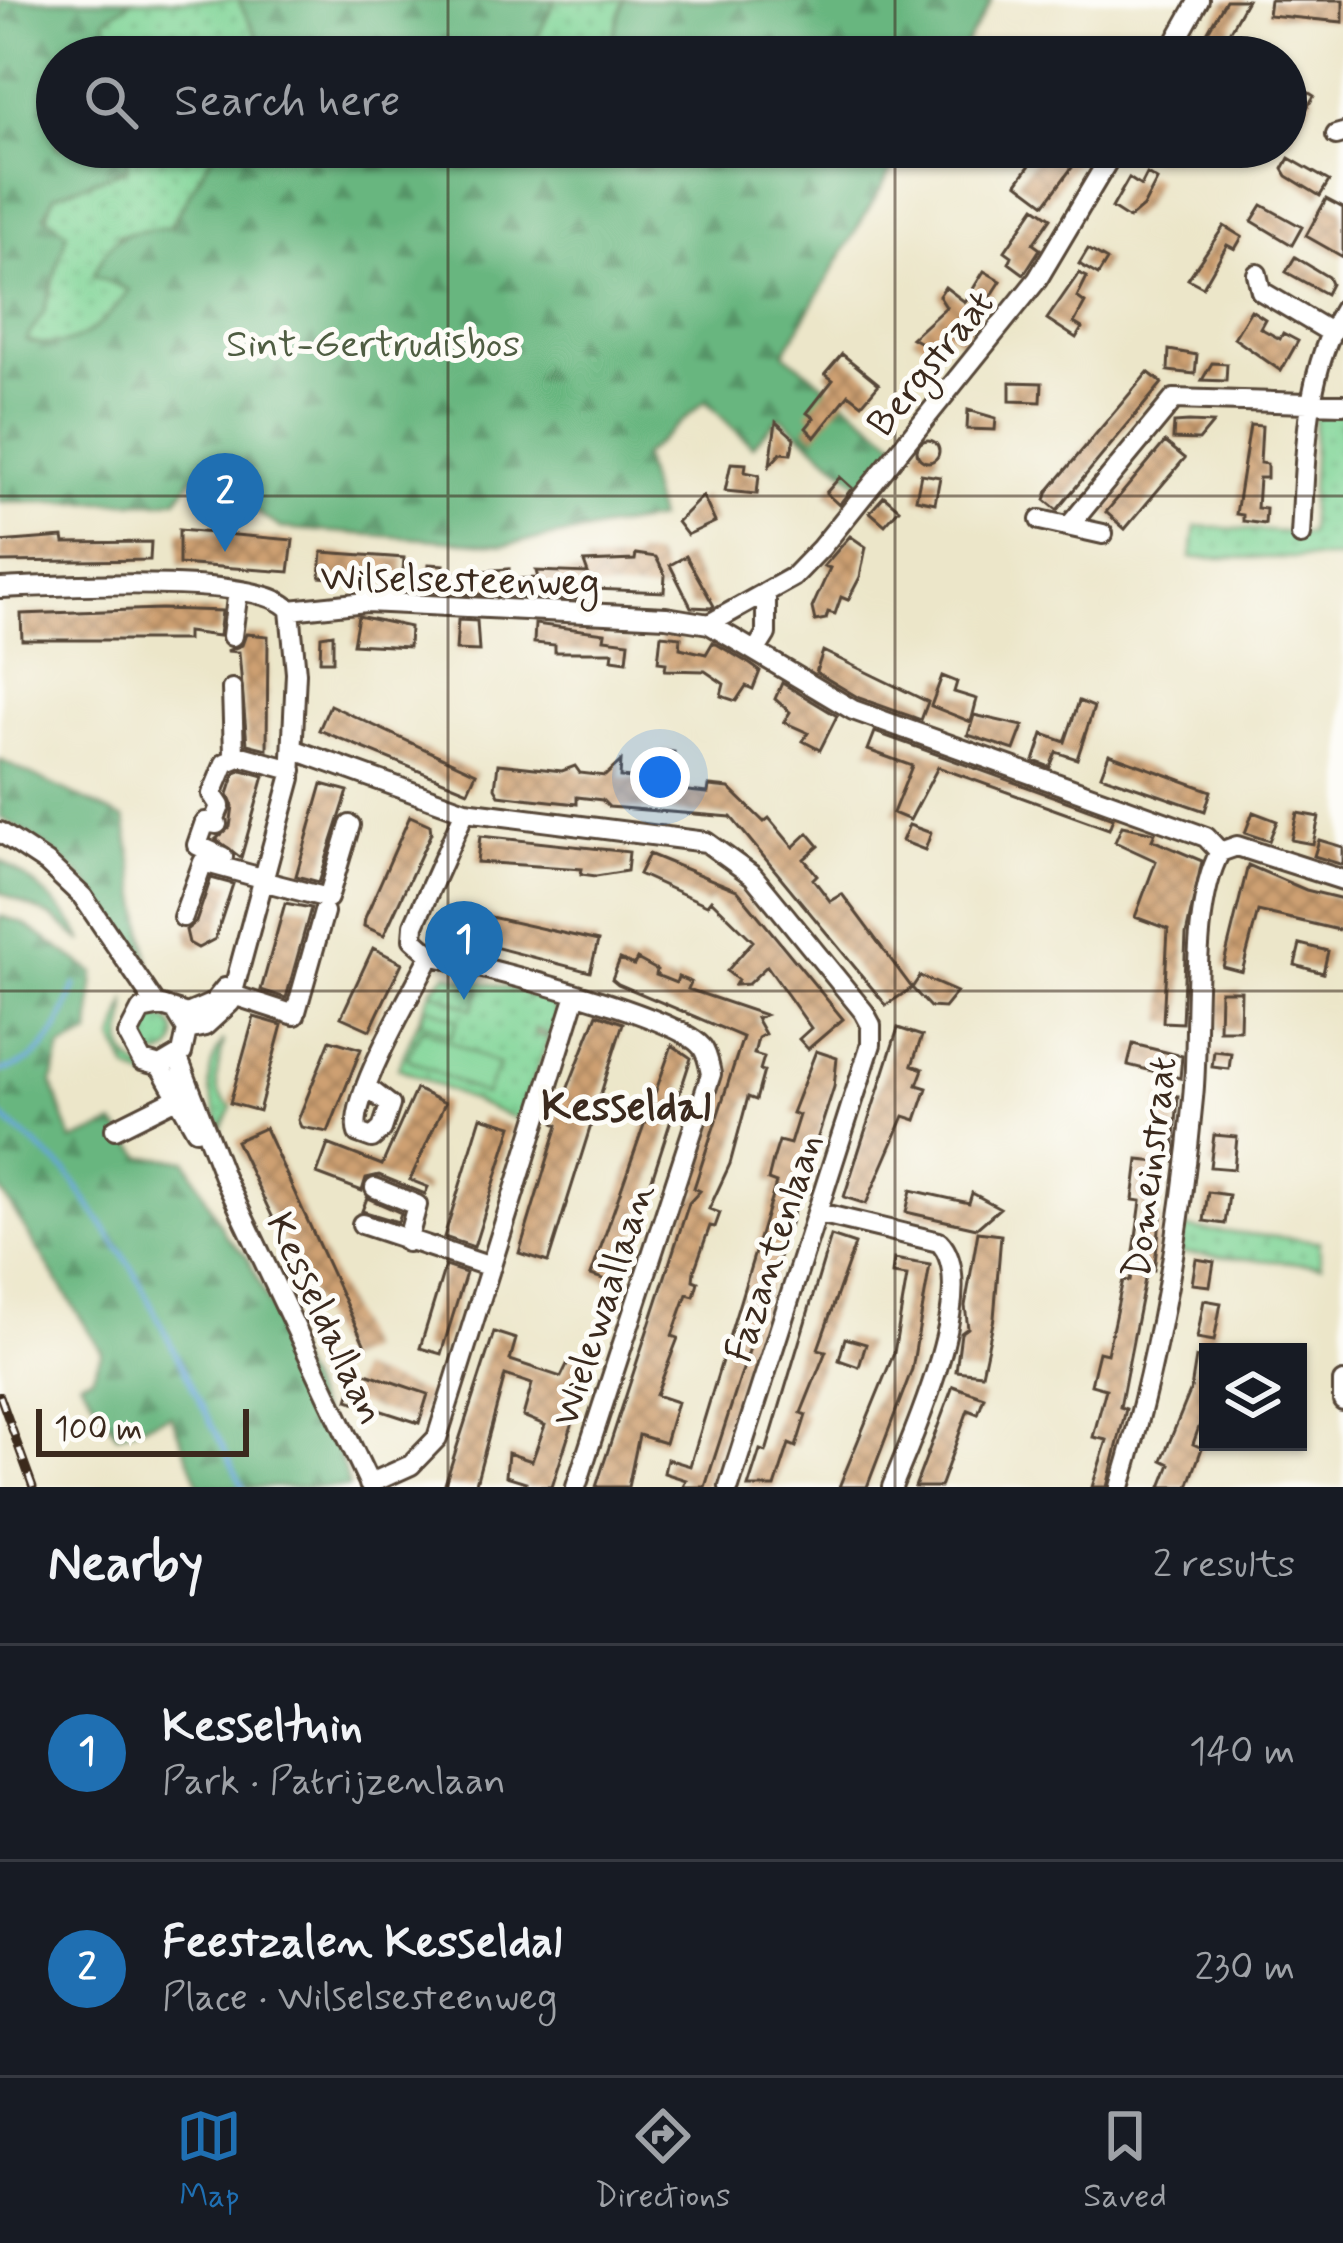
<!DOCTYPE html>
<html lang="en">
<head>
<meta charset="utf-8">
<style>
  :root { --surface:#171b24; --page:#242831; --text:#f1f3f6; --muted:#9ea1a6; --line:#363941; --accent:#1f6fb2 }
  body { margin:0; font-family:Mynerve,sans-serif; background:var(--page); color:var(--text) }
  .controls { position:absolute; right:36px; bottom:36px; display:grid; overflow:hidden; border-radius:0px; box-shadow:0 3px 9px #0004 }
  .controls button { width:108px; height:108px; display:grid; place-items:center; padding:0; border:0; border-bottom:3px solid var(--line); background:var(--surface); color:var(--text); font:60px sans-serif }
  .scale { position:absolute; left:36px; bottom:30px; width:213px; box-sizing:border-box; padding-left:12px; border:6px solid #3b2a1e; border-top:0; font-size:33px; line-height:42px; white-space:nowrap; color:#3b2a1e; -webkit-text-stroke:9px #fdfcf7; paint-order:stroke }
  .you { position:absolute; left:660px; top:777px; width:42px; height:42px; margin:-30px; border:9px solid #fff; border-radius:50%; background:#1a73e8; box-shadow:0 0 0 18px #1a73e833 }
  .badge { display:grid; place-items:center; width:78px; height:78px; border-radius:50%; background:var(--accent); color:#fff; font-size:39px; font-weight:700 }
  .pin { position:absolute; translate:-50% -99px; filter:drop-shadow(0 3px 6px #0008) }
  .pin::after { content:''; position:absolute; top:63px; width:42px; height:36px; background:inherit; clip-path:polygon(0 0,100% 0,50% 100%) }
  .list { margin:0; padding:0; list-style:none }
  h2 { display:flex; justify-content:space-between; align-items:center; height:156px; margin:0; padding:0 48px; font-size:51px }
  h2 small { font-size:39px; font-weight:400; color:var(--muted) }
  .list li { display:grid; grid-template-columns:78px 1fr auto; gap:36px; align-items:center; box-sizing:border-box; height:216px; padding:0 48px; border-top:3px solid var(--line) }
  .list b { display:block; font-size:45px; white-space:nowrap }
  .list p { margin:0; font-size:39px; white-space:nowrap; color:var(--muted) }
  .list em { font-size:39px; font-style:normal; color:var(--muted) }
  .icon { flex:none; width:66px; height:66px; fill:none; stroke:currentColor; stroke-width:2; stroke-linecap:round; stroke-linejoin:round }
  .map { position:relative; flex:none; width:1343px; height:1487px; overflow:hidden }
  .search { position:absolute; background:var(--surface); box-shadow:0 3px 9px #0004; left:36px; right:36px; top:36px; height:132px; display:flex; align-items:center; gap:30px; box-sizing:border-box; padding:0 42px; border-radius:66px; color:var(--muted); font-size:45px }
  .sheet { height:588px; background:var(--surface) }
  nav { display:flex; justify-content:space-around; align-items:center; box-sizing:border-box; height:168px; border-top:3px solid var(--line); background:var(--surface); font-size:33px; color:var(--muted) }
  nav a { display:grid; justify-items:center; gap:6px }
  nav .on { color:var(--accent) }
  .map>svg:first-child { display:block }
</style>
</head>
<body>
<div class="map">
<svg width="1343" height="1487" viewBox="0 0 1343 1487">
  <defs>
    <pattern id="grass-dots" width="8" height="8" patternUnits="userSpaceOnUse" patternTransform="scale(3)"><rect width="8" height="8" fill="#7fd496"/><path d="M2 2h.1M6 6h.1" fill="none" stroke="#6fb681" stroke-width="1.8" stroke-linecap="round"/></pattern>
    <pattern id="forest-firs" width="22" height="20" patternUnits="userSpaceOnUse" patternTransform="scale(3)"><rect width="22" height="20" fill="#67b67f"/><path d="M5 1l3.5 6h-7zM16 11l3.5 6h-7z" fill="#569467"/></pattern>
    <pattern id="garden-furrows" width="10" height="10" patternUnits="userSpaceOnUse" patternTransform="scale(3)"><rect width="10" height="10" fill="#7fd496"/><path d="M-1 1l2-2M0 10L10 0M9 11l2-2" fill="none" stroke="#6fb681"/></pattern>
    <pattern id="building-cross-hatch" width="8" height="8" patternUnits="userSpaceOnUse" patternTransform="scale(3)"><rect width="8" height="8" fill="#cea072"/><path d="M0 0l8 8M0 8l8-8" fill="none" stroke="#a8835d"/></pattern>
  </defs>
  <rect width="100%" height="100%" fill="#fdfcf7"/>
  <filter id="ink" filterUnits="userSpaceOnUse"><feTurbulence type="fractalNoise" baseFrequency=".00833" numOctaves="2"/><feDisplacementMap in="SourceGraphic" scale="24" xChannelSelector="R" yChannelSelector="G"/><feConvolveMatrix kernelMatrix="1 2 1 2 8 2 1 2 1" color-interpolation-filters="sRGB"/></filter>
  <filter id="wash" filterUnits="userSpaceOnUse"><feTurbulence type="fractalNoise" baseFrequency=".004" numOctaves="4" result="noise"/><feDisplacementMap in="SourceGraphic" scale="48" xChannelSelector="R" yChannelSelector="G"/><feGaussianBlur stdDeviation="2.7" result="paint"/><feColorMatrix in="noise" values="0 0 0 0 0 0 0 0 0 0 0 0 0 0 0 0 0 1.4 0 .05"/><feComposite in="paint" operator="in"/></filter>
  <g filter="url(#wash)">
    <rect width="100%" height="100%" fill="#ece6c9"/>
    <path fill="url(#grass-dots)" stroke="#5d7f5a" stroke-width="3" d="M132,0H238L268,57H113L104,19Z
      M555,0H624L607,57H528Z
      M128,147H217L169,227L118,235L129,290C102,327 75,357 25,340C61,287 30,247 55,195L126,170Z
      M433,147H496L490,165L461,169Z
      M1320,413H1343V558H1191L1196,526L1309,534L1315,419Z
      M447,974L528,993L527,1001L530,993L549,999L557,1015L552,1036L535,1029V1034L549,1038L518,1119C474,1104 440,1085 398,1068L433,987Z
      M126,1002C130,1020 117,1034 125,1053C133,1070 155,1071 160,1085L128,1070L114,1040Z
      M138 1037a19 19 0 1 1 38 0a19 19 0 1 1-38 0Z
      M224,1040C219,1066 207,1091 232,1107L222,1128C208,1095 202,1071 224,1040Z
      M1185,1228L1319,1241L1321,1265L1180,1253Z"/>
    <path fill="url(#forest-firs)" stroke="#51704e" stroke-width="3" d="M0,0H132L105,19L113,57H57V147H128L127,169L55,195L45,215L67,233L44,312L26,340C73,356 103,326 129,290L93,276C114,230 122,234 170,227L217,147H433L461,169L490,165L496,147H905L784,353L898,443L864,488L780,416L752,446L705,401L642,456L658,519L504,545L281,528L196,474L177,499L162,502H0Z
      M238,0H555L528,57H268Z
      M624,0H992L958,57H607Z
      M0,760L125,819L150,969C110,906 70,852 0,818Z
      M0,860C29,878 69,910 83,942L54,918L0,892Z
      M0,916L23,923L94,973L90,1035L61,1048L52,1083L72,1141L114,1124L143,1157L186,1160L226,1236L247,1257L336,1445L349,1487H200L171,1415L117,1435L80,1380L92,1376L102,1352L0,1189Z"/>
    <path fill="url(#garden-furrows)" stroke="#5d7f5a" stroke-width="3" d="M447,974L481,989L472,1009L431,991Z"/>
    <path fill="#7fd496" stroke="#5d7f5a" stroke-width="3" d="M427,1006L458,1020L451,1036L420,1021Z
      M422,1028L499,1065L485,1095L407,1058Z"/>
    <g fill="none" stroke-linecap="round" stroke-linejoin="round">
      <path stroke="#65a4d8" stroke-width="4.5" d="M0,1071C46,1063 62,1026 75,985
        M0,1115L66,1171L134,1271L243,1487"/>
    </g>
    <g id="blocks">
      <path fill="url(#building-cross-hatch)" d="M1226,0H1247L1223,43L1234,49L1230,57H1205L1196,52Z
        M1270,0H1343V22L1268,15Z
        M1303,89L1314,96L1286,143V110Z
        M1043,147H1056L1076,162L1045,204L1017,183Z
        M1134,147H1180V156L1152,158Z
        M1289,158L1329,181L1320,196L1287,176L1283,169Z
        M1147,174L1157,180L1143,207L1129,219L1112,208L1129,178L1141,186Z
        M1326,199L1343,208V257L1306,236Z
        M1262,205L1302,227L1292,245L1252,221Z
        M1035,207L1051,218L1033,244L1040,249L1024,274L1009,263L1012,256L1005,251Z
        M1224,226L1242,237L1235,249L1227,245L1203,287L1188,279Z
        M1088,249L1107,260L1098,275L1079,264Z
        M1295,257L1328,277L1331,284L1326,294L1286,272Z
        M984,271L1001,281L961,343L949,333L934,350L912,338L946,307L939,296L945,287L965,302Z
        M1079,273L1087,277L1077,297L1085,303L1074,323L1082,328L1076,338L1047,319Z
        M1251,310L1265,319L1260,328L1280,339L1283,333L1298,341L1281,371L1234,338Z
        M1169,350L1197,355L1195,374L1168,371Z
        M842,354L879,384L862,404L849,394L815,437L806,428L814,418L807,413L833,380L825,374Z
        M1212,363L1227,364L1226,381L1202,380Z
        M1148,372L1162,383L1057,510L1045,500L1048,491Z
        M1010,382L1042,383L1041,402L1010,401Z
        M968,410L996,418L995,430L967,429Z
        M776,422L794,438L791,454L781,453L770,465Z
        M1174,423L1189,422L1213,423L1199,440L1173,439Z
        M1250,425L1262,426L1260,463L1267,464V478H1259L1257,508L1266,509L1265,524L1243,521V515L1236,514Z
        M917 451a11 11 0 1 1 22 0a11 11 0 1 1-22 0Z
        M1165,442L1185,458L1125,529L1106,512Z
        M731,463L746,464L745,472L759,475L757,494L725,491Z
        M921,474L940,477L935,503L916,499Z
        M840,477L852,488L839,505L826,493Z
        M703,496L715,522L687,535L677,522Z
        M884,496L899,509L885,525L870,512Z
        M179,530L293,540L289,572L179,564Z
        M850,536L866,547L860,577L848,600L841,597L835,614L828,612L826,619L815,621L812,608L830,568L824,566Z
        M63,537L64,543L151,542L150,560L0,562V542Z
        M322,552L404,558L402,583L320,577Z
        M636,554L656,557L665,575L664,592L594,589L595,600L416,591L417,582H428L429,564L444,565L443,574L509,569L508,579L538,578L536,571L588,573L584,562L635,560Z
        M686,556L714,606L711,608L691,607L670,565Z
        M161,609L222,611L219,636L187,632V640H22L21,614Z
        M358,616L410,627L409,647L353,644Z
        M458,620L477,621L479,651L456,650Z
        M535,624L605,633L604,639L629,642L627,661L612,659L613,652H555V645L534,643Z
        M246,634L268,636L267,749L247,744L239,652L227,651L242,645Z
        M333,634V661H320L321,636Z
        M661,635L681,637L680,648L706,654L713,642L750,664L760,671L753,689L746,686L736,701L721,696L724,684L705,671L665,670L666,663L658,662Z
        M823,651L928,702L921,720L859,698L816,672Z
        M942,676L957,682L954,692L977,699L971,722L931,706Z
        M782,683L837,716L820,750L803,741L808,733L784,722L790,712L775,699Z
        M1079,701L1094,707L1077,759L1056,752L1050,767L1034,761L1043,734L1065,742Z
        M330,705L476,773L468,791L319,730Z
        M974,715L1023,726L1014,750L968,735Z
        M875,732L1113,818L1109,829L938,767L910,820L893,813L912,766L868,750Z
        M663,751L674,752L671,783L679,784L678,790L708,793L709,786L729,788L764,822L769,818L793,847L808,833L819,846L804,859L817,875L813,879L830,901L842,894L912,988L920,976L957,992L944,1008L930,1007L912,988L886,1005L731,817L609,807L602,800L577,797V804L523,798L499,795L495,788L498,764L562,771L575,766L580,773L605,776L621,761L620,777L654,780Z
        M1109,754L1211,791L1205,811L1101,775Z
        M242,770L264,776L241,858L216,839L230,827L233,806L228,794L235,773Z
        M322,784L348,791L319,882L296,876Z
        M1253,812L1277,821L1269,841L1245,833Z
        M1297,813L1319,817L1313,844L1291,840Z
        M410,816L430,825L431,833L384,935L364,926L365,918Z
        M909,825L931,833L925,850L902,841Z
        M1122,826L1155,833L1152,840L1202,861L1186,935L1182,1023L1163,1022L1168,929L1135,917L1156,861L1115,842Z
        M480,836L629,852L627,871L596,876L581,874L582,869L477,862Z
        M1319,840L1343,847V865L1314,856Z
        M649,854L737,890L843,1019L808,1049L799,1039L811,1028L767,966L748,984L735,985L738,980L727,971L753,941L711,900L707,905L639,874Z
        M1248,865L1306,890L1343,899V931L1258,911L1242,972L1223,967Z
        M211,878L233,884L215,939L198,948L189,943L186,930L196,922Z
        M285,903L311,908L286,998L261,990Z
        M455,909L598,941L590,972L448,935Z
        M1300,944L1328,951L1323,973L1295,965Z
        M373,948L402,963L370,1030L341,1017Z
        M620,959L634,965L637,959L657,970L656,975L676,983L678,977L691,982L688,989L765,1015L756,1018L765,1034L758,1038L754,1054L764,1057L760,1070L764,1071L756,1100L748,1097L730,1164L709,1209L720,1213L715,1227L710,1226L694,1271L693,1280L698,1282L694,1296L687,1294L672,1336L678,1338L656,1395L677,1402L665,1443L639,1435L628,1487H596L689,1203L700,1191L694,1188L743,1037L618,984L612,979Z
        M1220,991H1241L1240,1030H1219Z
        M597,1014L623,1023L548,1262L519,1253L558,1125L554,1123Z
        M254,1017L282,1025L259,1111L230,1103Z
        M898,1028L922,1036L912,1065L923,1069L917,1085L927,1088L916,1120L904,1116L866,1204L844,1197Z
        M330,1040L361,1049L328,1132L301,1127L298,1120Z
        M1133,1044L1182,1056L1180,1078L1128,1065Z
        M672,1045L691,1058L618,1284L591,1275Z
        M816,1051L837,1058L834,1087L705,1487H683L686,1480L664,1473L667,1459L690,1466L776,1183L768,1180L773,1160L779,1141L790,1144L799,1115L792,1113Z
        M1214,1051L1231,1053L1229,1069L1212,1067Z
        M416,1089L445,1103L410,1180L428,1187L425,1194L379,1175L366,1178L362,1191L317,1174L328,1144L382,1165Z
        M1160,1095L1178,1096L1174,1150L1154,1149Z
        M481,1117L512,1126L474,1247L444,1237Z
        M265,1128L367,1350L342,1362L236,1141Z
        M1214,1135L1237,1137L1234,1169L1210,1167Z
        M1138,1160L1159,1162L1152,1216L1161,1217L1159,1230L1154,1270L1147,1269L1120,1407L1126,1409L1107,1487H1092L1107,1440L1093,1437L1106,1389L1091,1385L1099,1352L1107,1354L1123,1280L1130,1281L1141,1201L1133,1200Z
        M911,1190L969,1203L972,1193L1000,1208L977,1228L906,1212Z
        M1208,1192L1229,1195L1225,1224L1204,1221Z
        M367,1198L401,1213L398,1222L362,1211Z
        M978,1232L1001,1235L994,1318L982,1374L956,1371L961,1333L968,1328L965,1306Z
        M831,1236L855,1244L818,1349L826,1351L801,1413L806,1415L796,1447L789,1444L775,1487H748L760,1450L766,1452Z
        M894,1259L930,1265L912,1369L867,1487H839L894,1353L907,1276L892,1274Z
        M1196,1259L1214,1262L1210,1286L1192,1284Z
        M445,1266L466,1273L441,1354L420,1348Z
        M1204,1300L1221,1303L1214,1341L1197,1338Z
        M494,1332L516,1339L510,1360L561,1377L571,1356L592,1363L552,1487H525L526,1482L506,1476L508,1453L532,1461L545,1425L523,1416L532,1384L505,1375L475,1487H444Z
        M845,1338L866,1344L859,1367L839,1360Z
        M1196,1358L1208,1361L1205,1410L1193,1444L1202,1448L1188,1487H1161L1170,1464L1162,1460L1191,1389Z
        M357,1370L428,1394L419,1423L348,1400Z
        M953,1386L984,1397L978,1414L968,1410L940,1487H915Z"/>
    </g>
  </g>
  <g filter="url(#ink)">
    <use href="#blocks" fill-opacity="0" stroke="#564638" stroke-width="3"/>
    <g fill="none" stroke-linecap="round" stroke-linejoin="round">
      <g stroke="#564638" stroke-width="24">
        <path id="minor" d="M1167,57L1199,0
          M1336,135L1343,133
          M1257,274L1261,291L1330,332
          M1040,520L1103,534
          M1070,525L1174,399L1343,404
          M1301,535C1306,459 1303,377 1343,310
          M0,588C52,586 261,573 290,610
          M290,610L366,602L666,617L709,624L853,710L1206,837L1220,852
          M709,624L793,577L821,548L1037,280L1116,147
          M232,636L238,591
          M756,650L766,634V595
          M232,689L234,754L292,770
          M295,750L465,811L706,842L753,876L864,1012L871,1025V1044L729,1487
          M216,816L220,806L212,794L225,763L239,757
          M217,824L205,822L197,845L223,857
          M0,832L47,863L83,897L157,1006
          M1220,852L1237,846L1343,880
          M262,881L328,898L350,825
          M183,917L203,862L262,878
          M431,955C480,967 675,1014 702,1047C708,1055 709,1065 711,1074L576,1487
          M233,995L295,1015L324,912
          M176,1012L187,1030L182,1053L160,1066L142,1061L128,1035L141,1010L162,1006L187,1014L213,1003L225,988
          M187,1030L205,1026L230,1003L291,778L296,673L290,610
          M178,1058L224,1177L371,1487
          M160,1066L196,1130
          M368,1088L390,1105L382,1129L372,1138L358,1133C346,1103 415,988 431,955L413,939L414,925L465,811
          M115,1129L177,1098
          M375,1188L417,1205L407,1242
          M819,1213L939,1242C982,1285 912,1437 892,1487
          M362,1224L491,1267
          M1343,1382V1401
          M369,1484L411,1465L437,1438L576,995
          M1120,1487C1158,1362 1181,1229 1193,1098C1200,1033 1189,907 1220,852"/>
      </g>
      <use href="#minor" stroke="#fff" stroke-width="18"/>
      <g stroke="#3b2a1e" stroke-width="9">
        <path id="rail" d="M0,1396L33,1487"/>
      </g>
      <use href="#rail" stroke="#fdfcf7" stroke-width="4.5" stroke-dasharray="14" stroke-linecap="butt"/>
    </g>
  </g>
  <path fill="none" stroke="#3b2a1e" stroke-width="3" stroke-opacity="0.55" d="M448,0V57M895,0V57M448,147V1487M895,147V1487M0,496H1343M0,991H1343"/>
  <g text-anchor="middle" stroke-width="10" stroke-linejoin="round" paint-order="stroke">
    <g font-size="39" fill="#4f5d42" stroke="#fdfcf7">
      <text x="373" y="356">Sint-Gertrudisbos</text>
    </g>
    <g font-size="39" fill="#3b2a1e" stroke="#fdfcf7">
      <text transform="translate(929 362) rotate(-51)" y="14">Bergstraat</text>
      <text transform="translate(460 578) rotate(1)" y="14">Wilselsesteenweg</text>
      <text transform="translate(1148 1167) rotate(-83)" y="14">Domeinstraat</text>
      <text transform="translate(772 1247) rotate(-72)" y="14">Fazantenlaan</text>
      <text transform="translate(601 1304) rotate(-72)" y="14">Wielewaallaan</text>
      <text transform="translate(327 1318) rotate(65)" y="14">Kesseldallaan</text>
    </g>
    <g font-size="42" font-weight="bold" fill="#3b2a1e" stroke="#fdfcf7">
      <text x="626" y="1120">Kesseldal</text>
    </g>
  </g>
</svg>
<div class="controls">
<button><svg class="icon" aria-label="layers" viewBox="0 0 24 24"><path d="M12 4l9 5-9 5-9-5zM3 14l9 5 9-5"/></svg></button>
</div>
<div class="scale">100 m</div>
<div class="you"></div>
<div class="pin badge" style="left:464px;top:1000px">1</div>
<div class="pin badge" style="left:225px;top:552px">2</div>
<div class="search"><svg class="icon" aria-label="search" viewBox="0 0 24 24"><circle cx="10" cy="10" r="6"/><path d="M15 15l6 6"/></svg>Search here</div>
</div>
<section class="sheet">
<h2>Nearby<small>2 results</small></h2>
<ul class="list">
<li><span class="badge">1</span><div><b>Kesseltuin</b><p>Park · Patrijzenlaan</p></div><em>140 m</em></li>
<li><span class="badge">2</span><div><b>Feestzalen Kesseldal</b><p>Place · Wilselsesteenweg</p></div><em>230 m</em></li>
</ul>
</section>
<nav>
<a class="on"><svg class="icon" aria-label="map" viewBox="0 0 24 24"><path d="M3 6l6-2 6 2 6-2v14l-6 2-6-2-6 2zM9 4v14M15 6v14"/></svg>Map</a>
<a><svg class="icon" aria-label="directions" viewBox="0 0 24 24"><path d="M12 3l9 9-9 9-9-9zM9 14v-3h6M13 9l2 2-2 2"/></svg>Directions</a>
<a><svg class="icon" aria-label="saved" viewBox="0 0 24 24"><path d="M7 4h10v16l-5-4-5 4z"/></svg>Saved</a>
</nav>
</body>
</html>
